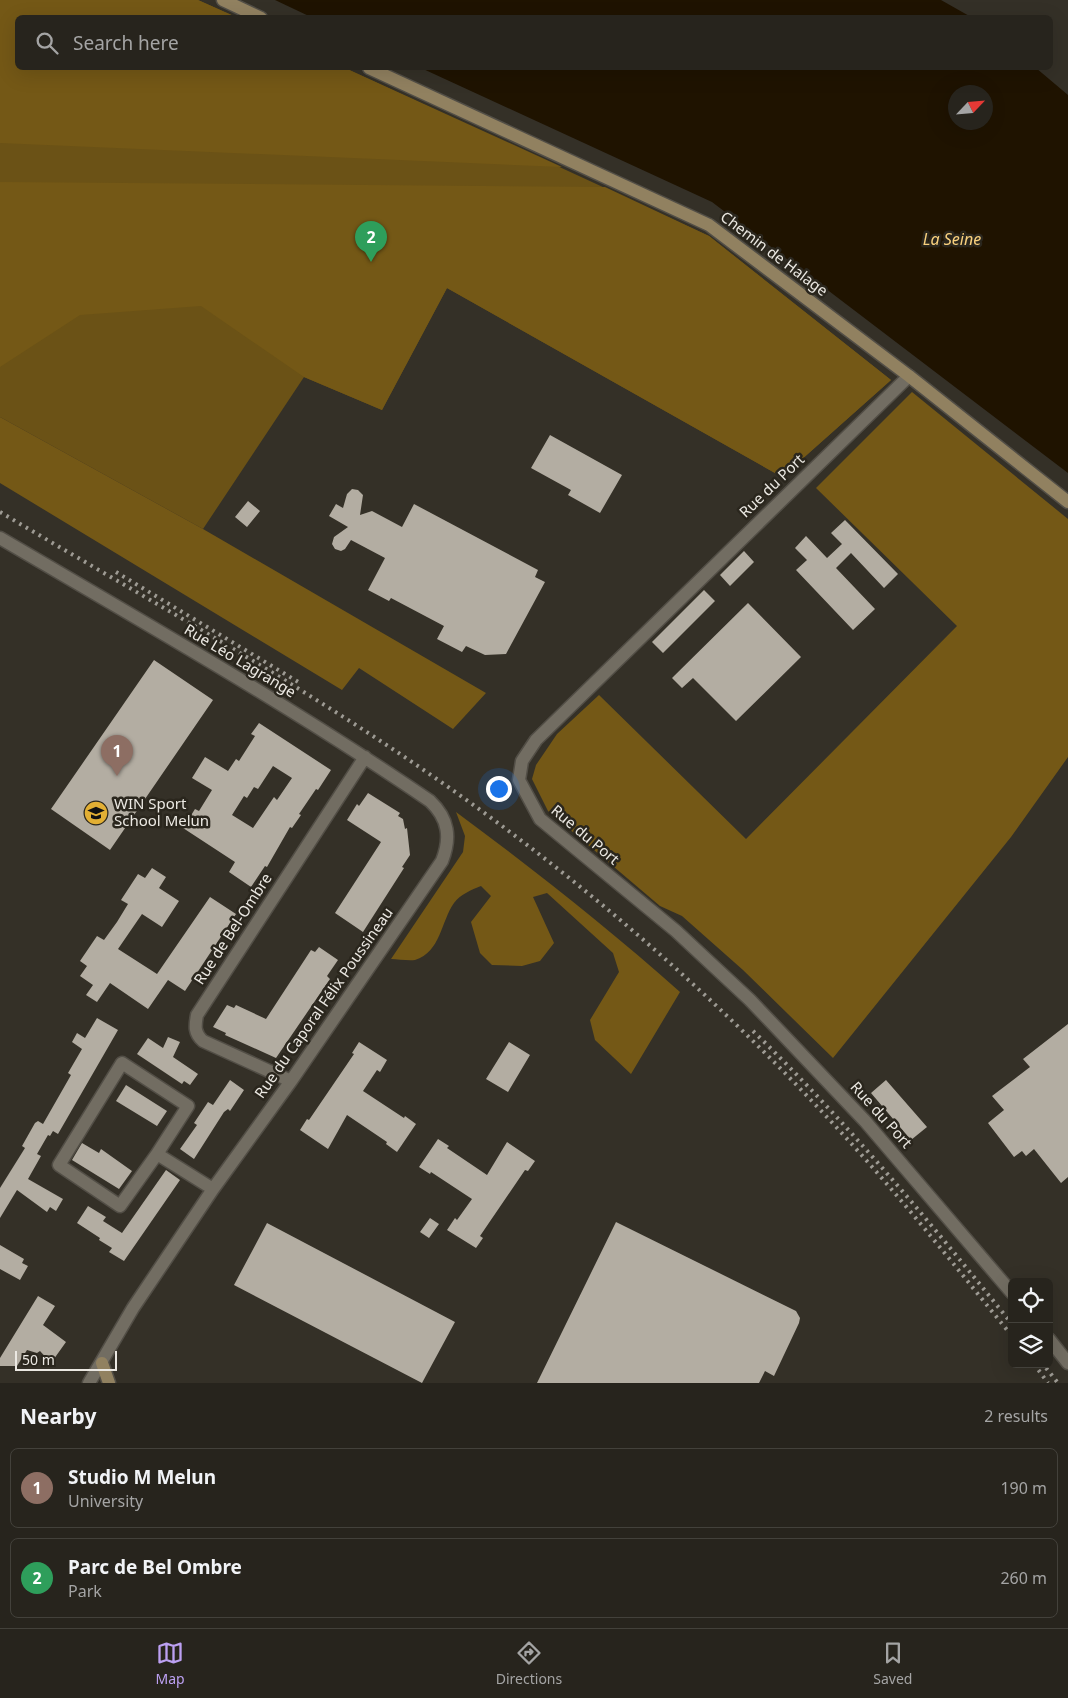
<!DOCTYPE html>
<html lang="en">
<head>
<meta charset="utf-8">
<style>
  :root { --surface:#27241d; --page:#33302a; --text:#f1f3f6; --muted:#a4a4a4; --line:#43413b; --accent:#bca0f2 }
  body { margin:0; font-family:"Noto Sans",sans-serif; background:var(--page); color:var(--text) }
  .controls { position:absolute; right:15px; bottom:15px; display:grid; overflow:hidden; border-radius:8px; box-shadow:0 5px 20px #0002 }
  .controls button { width:45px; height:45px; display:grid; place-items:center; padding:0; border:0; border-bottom:1px solid var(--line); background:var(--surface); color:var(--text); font:25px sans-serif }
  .compass { position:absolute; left:948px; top:85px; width:45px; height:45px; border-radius:50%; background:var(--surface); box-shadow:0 5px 20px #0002; rotate:64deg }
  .scale { position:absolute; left:15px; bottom:12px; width:102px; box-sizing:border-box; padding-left:5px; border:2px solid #ebe8e2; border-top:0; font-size:14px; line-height:18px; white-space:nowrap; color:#ebe8e2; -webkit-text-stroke:4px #2a261d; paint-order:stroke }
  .you { position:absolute; left:498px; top:788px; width:18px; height:18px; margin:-12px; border:4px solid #fff; border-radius:50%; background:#1a73e8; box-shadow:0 0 0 8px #1a73e833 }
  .badge { display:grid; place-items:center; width:32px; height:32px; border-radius:50%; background:var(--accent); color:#fff; font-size:16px; font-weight:700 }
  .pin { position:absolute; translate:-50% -41px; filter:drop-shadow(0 1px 2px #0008) }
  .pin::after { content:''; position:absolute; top:26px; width:18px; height:15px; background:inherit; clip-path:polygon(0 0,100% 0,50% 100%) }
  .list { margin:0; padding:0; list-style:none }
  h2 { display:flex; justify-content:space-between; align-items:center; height:65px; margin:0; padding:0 20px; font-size:21px }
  h2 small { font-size:16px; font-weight:400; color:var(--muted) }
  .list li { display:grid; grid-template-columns:32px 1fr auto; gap:15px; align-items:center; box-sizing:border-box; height:80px; margin:0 10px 10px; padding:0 10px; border:1px solid var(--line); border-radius:8px }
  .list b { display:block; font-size:19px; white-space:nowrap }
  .list p { margin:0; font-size:16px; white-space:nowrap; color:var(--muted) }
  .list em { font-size:16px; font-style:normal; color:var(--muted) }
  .icon { flex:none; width:28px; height:28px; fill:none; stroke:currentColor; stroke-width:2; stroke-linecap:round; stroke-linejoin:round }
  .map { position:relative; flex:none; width:1068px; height:1383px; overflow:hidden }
  .search { position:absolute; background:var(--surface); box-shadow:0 5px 20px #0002; left:15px; right:15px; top:15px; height:55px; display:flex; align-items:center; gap:12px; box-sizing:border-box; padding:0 18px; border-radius:8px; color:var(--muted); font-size:19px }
  .sheet { height:245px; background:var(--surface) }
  nav { display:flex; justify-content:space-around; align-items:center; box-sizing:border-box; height:70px; border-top:1px solid var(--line); background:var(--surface); font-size:14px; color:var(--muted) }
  nav a { display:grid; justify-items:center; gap:2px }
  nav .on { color:var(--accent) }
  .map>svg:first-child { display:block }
</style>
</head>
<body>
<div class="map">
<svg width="1068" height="1383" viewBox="0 0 1068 1383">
  <rect width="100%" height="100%" fill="#343027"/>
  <path fill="#6b5216" d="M0,0H198L236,17L18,18V68H345L709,236L891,380L782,477L447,288L382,410L304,377L203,529L0,417Z"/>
  <path fill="#745816" d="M0,0H198L236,17L18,18V68H345L562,167L0,143Z
    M0,182L605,187L709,236L891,380L782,477L447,288L382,410L304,377L201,306L80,315L0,367Z
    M912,392L1068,519V757L1011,837L833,1058L743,970L682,916L660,906L548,811L532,779L536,765L557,734L599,695L746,839L957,626L816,488Z
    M0,417L203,529L486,693L453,729L359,668L342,690L0,483Z
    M456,812C533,869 608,928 680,992L631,1074L595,1040L590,1020L619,972L613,953L547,893L533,897L554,943L540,961L522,966L492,965L480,953L471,922L491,896L481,886C471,890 461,894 454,903C441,921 441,952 415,960C408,961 398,959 391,959L463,852L465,836Z"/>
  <path fill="#1f1300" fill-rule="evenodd" d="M275,0H941L971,17L313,18Z
    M421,68H1036L1068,95V473L712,202ZM956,92H986V122H956Z"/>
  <path fill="#b3ada2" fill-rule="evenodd" d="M550,435L622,475L600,513L568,495L571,490L531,468Z
    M352,489L358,490L363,495L360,515L372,511L402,527L414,504L538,570L535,577L545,582L506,654L485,655L466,646L462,652L437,639L444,626L391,598L389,601L368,590L385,558L351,540L345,549L341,551L335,549L332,544L334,537L348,527L329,516L336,504L343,508L347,494Z
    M248,501L260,511L247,527L235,517Z
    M845,520L898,574L884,588L851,553L836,568L875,609L853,630L796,570L807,560L795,548L806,536L827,558L842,544L831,533Z
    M744,551L754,562L730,586L720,575Z
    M704,590L715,601L663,653L652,642Z
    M748,603L801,657L736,721L693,678L682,688L672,678Z
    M154,660L213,700L110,850L51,809Z
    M259,723L331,770L318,790L316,789L299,814L301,815L292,828L290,827L267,867L265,866L251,887L229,872L235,862L183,828L195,809L199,811L212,790L192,778L205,757L228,771L236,759L239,761L255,736L251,734ZM273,766L292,778L277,800L274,797L253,828L232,815L244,796L247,798L254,787L258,789Z
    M368,793L400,813L398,816L403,819L405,829L407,828L410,855L402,867L404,868L363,932L335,913L381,842L347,820L357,804L359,806Z
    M152,868L166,877L159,888L179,901L162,927L142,914L118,949L157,974L210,897L236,914L185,991L168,980L148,1009L110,983L97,1002L86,995L93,985L80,976L87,966L80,961L97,936L104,940L117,922L128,904L121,900L138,874L145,878Z
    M319,947L338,960L327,976L330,979L276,1058L225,1035L226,1033L213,1027L227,1005L234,1008L236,1005L266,1019L311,950L315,952Z
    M97,1018L118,1030L58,1134L53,1131L50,1136L48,1135L37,1154L41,1156L28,1179L63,1199L56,1211L50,1207L47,1212L17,1190L0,1218V1188L25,1148L22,1146L35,1123L38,1121L43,1124L71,1075L68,1073L82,1049L72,1042L77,1033L85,1038Z
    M1068,1024V1177L1061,1183L1034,1149L1026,1156L1022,1151L1014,1157L988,1123L1004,1110L992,1096L1030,1067L1023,1059Z
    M168,1037L180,1042L173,1057L198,1074L190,1085L184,1081L182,1084L137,1054L148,1038L163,1048Z
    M359,1042L387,1060L380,1072L377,1070L363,1091L404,1118L405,1116L416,1124L397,1152L386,1144L387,1142L347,1115L328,1149L300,1130L307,1119L309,1120L354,1054L352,1053Z
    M509,1042L530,1055L508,1092L486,1079Z
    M230,1080L244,1090L230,1111L228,1109L224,1112L194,1159L180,1149L197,1125L194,1123L208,1102L213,1105Z
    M886,1080L927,1127L911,1140L871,1093Z
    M126,1085L167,1111L157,1126L116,1101Z
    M438,1139L449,1146L447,1148L487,1175L507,1142L535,1161L528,1171L525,1170L480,1236L483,1238L476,1248L447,1230L455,1218L457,1220L472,1199L431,1172L430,1174L419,1167Z
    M82,1143L99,1153L101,1149L132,1171L119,1189L72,1160Z
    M166,1170L180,1180L124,1261L109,1252L112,1248L99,1240L100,1238L77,1223L88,1206L106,1217L103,1221L122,1233Z
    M430,1218L439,1224L429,1238L420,1232Z
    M616,1222L796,1311L800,1318L799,1323L774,1376L765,1371L759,1383H537Z
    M267,1223L455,1322L422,1383L234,1285Z
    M0,1245L24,1259L22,1263L28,1266L20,1280L0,1269Z
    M38,1296L55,1306L43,1325L66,1342L51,1363L40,1351L37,1353L27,1350L17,1366H0V1358Z"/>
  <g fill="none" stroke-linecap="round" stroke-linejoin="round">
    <g stroke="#524e46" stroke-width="15">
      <path id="street" d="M909,376L536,740L522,761L519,780L540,819L676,931L750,1000L865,1121L1012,1293
        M0,538C145,623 291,706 430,801C449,819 451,838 442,861L291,1081L213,1189L133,1308L89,1383
        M291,1081L203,1041C194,1033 195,1026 197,1015L365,757
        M157,1154L120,1206L59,1165L122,1063L188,1106L157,1154L213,1189
        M1049,1339L1068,1363"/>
    </g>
    <g stroke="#524e46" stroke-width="15">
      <path id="secondary" d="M223,0L261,18
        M369,68L709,225L909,376L1068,502
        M102,1363L109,1383"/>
    </g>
    <use href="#street" stroke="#726d62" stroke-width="12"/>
    <use href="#secondary" stroke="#918160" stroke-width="12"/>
    <path stroke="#9e9b94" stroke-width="4" stroke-dasharray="2.5 5" stroke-linecap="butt" d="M0,512C172,614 350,711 510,832C627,920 738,1020 838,1129C899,1195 955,1266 1012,1336
      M116,572L300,683
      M753,1031C847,1122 930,1222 1012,1324
      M1034,1364L1048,1383
      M1046,1368L1058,1383"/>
  </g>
  <defs>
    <g id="university-disc" transform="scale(1.25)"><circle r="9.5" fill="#e2af34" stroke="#2a261d"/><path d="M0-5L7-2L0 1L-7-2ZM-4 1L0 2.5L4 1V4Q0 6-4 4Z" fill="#111"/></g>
  </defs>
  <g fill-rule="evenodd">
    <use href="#university-disc" x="96" y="813"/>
  </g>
  <g text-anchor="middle" stroke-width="5" stroke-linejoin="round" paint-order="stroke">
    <g font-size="15" fill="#ebe8e2" stroke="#2a261d">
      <text transform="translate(774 254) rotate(37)" y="5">Chemin de Halage</text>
      <text transform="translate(772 486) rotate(-44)" y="5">Rue du Port</text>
      <text transform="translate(240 661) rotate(31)" y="5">Rue Léo Lagrange</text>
      <text transform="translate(585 835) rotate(40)" y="5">Rue du Port</text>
      <text transform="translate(233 929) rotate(-57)" y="5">Rue de Bel-Ombre</text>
      <text transform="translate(324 1003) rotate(-55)" y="5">Rue du Caporal Félix Poussineau</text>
      <text transform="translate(881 1115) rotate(48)" y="5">Rue du Port</text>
    </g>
    <g font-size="15" fill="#ebe8e2" stroke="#2a261d" text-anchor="start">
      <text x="114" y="809">WIN Sport<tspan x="114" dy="17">School Melun</tspan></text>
    </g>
    <g font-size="16" font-style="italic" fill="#f8d07d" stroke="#2a261d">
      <text x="952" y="245">La Seine</text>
    </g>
  </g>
</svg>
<div class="controls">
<button><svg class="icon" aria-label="locate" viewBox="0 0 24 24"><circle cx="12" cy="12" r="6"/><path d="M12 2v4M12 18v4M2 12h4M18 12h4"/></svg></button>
<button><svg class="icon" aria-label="layers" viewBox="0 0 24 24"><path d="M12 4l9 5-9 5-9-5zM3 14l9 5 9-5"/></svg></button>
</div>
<svg class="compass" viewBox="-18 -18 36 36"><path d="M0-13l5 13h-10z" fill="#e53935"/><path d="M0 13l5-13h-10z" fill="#a4a4a4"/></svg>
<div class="scale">50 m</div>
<div class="you"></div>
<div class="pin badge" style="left:117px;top:776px;background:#8d6e63">1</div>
<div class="pin badge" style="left:371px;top:262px;background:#2e9e5b">2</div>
<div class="search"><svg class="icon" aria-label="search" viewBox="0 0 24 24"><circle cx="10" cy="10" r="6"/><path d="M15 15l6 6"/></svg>Search here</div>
</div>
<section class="sheet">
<h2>Nearby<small>2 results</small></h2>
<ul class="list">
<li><span class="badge" style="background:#8d6e63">1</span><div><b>Studio M Melun</b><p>University</p></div><em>190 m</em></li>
<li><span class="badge" style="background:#2e9e5b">2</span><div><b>Parc de Bel Ombre</b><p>Park</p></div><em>260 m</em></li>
</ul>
</section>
<nav>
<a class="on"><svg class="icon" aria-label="map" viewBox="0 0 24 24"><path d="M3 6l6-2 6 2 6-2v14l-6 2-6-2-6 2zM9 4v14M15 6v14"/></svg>Map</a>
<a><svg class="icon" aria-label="directions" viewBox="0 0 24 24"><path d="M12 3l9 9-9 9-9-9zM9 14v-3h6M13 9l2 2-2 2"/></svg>Directions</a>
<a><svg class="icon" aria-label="saved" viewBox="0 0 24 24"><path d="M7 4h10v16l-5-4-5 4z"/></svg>Saved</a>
</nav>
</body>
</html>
